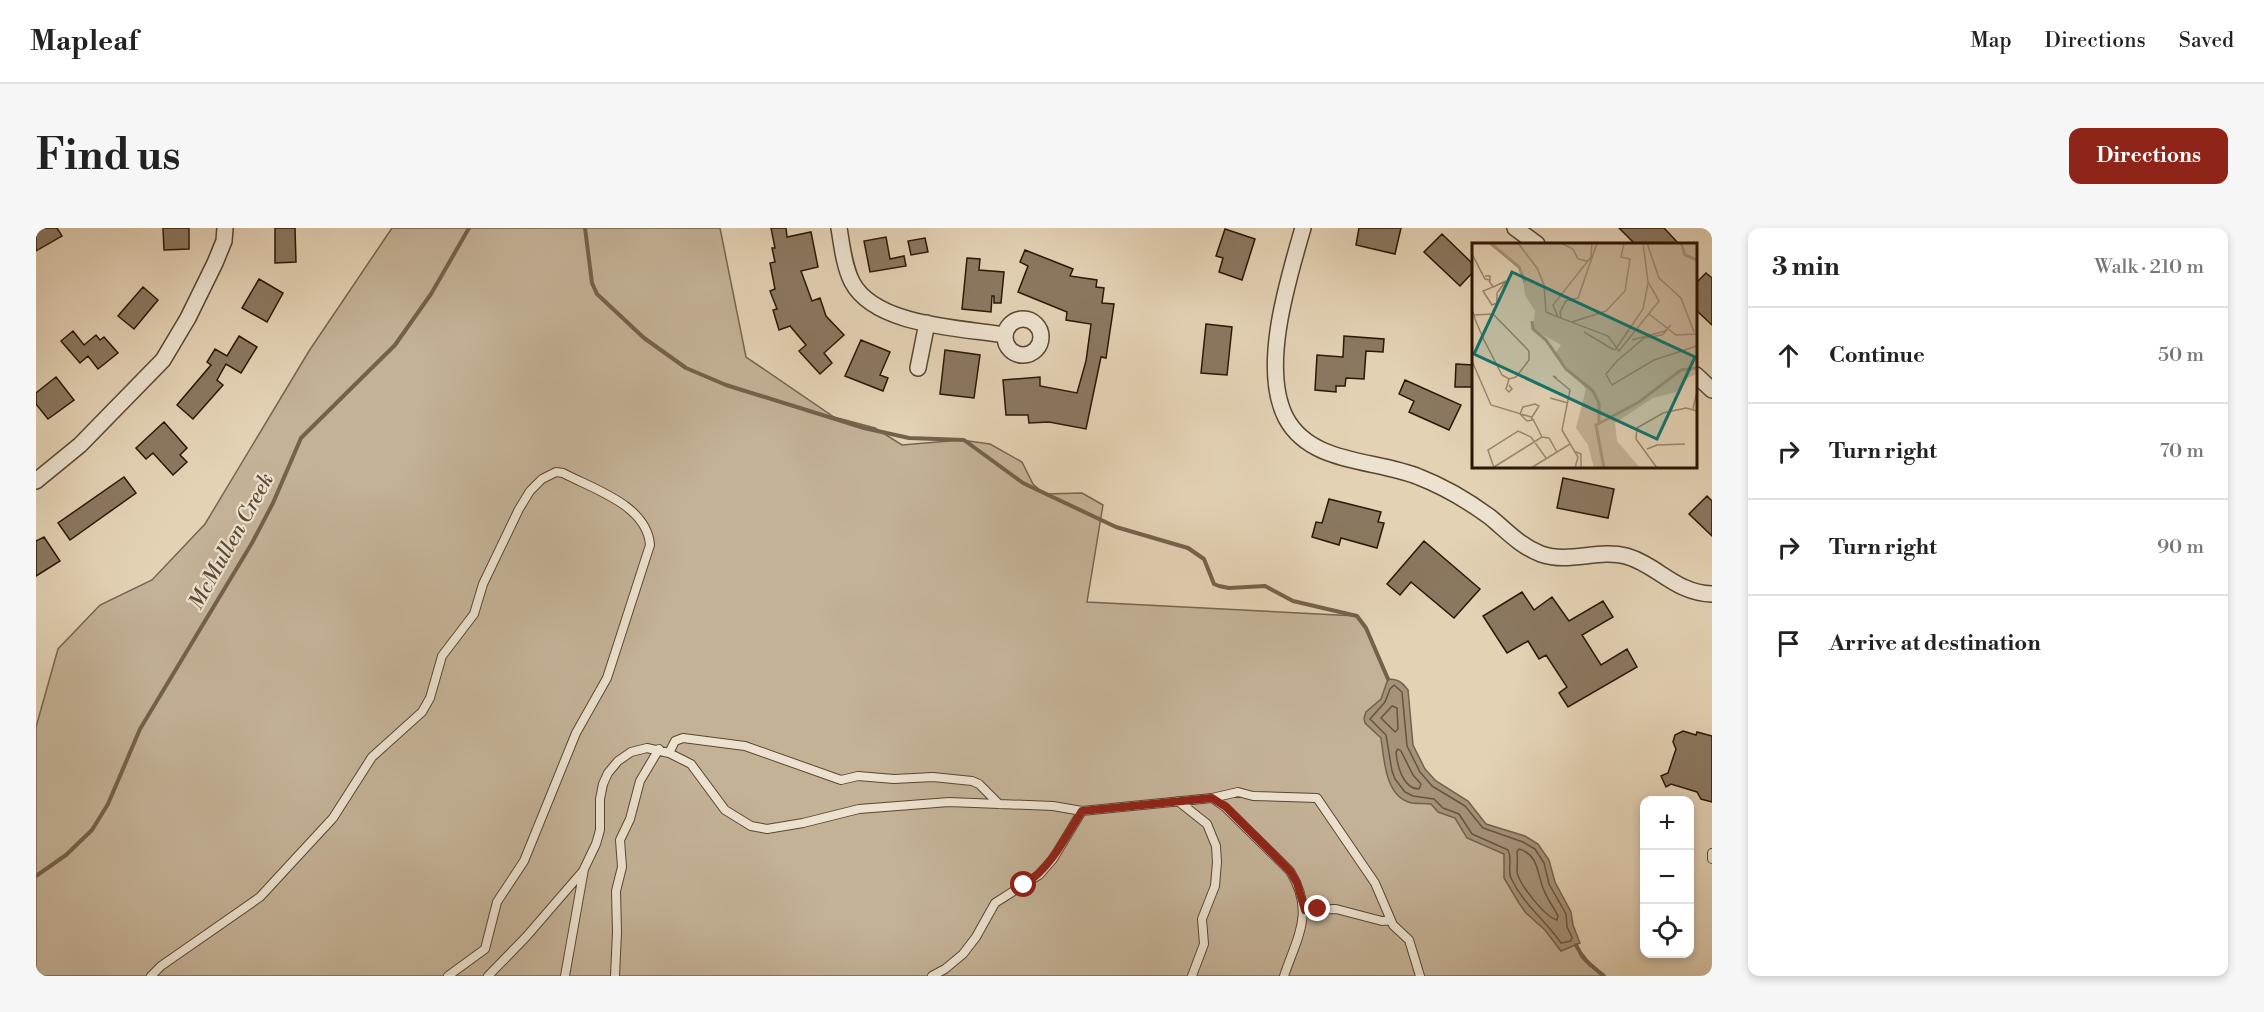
<!DOCTYPE html>
<html lang="en">
<head>
<meta charset="utf-8">
<style>
  :root { --surface:#fff; --page:#f6f6f6; --text:#222; --muted:#767676; --line:#e0e0e0; --accent:#8f2418 }
  body { margin:0; font-family:"Libre Bodoni",serif; background:var(--page); color:var(--text) }
  .controls { position:absolute; right:18px; bottom:18px; display:grid; overflow:hidden; border-radius:12px; box-shadow:0 3px 9px #0003 }
  .controls button { width:54px; height:54px; display:grid; place-items:center; padding:0; border:0; border-bottom:2px solid var(--line); background:var(--surface); color:var(--text); font:30px sans-serif }
  .stop { position:absolute; width:18px; height:18px; margin:-14px; border:4px solid #8f2418; border-radius:50%; background:#fff }
  .stop.end { background:#8f2418; border-color:#fff; box-shadow:0 2px 6px #0008 }
  .list { margin:0; padding:0; list-style:none }
  h2 { display:flex; justify-content:space-between; align-items:center; height:78px; margin:0; padding:0 24px; font-size:26px }
  h2 small { font-size:20px; font-weight:400; color:var(--muted) }
  .list li { display:grid; grid-template-columns:39px 1fr auto; gap:18px; align-items:center; box-sizing:border-box; height:96px; padding:0 24px; border-top:2px solid var(--line) }
  .list b { display:block; font-size:22px; white-space:nowrap }
  .list em { font-size:20px; font-style:normal; color:var(--muted) }
  .icon { flex:none; width:33px; height:33px; fill:none; stroke:currentColor; stroke-width:2; stroke-linecap:round; stroke-linejoin:round }
  .map { position:relative; flex:none; width:1676px; height:748px; overflow:hidden; border-radius:12px }
  header { display:flex; align-items:center; gap:36px; box-sizing:border-box; height:84px; padding:0 30px; background:var(--surface); border-bottom:2px solid var(--line) }
  header strong { font-size:28px }
  nav { display:flex; gap:33px; margin-inline-start:auto; font-size:21px }
  .intro { display:flex; align-items:center; justify-content:space-between; box-sizing:border-box; height:144px; padding:0 36px }
  h1 { margin:0; font-size:42px }
  .button { padding:15px 27px; border-radius:12px; background:var(--accent); color:#fff; font-size:21px; font-weight:700 }
  main { display:flex; gap:36px; padding:0 36px }
  aside { flex:1; background:var(--surface); border-radius:12px; box-shadow:0 3px 9px #0003 }
  .map>svg:first-child { display:block }
</style>
</head>
<body>
<header>
<strong>Mapleaf</strong>
<nav><a>Map</a><a>Directions</a><a>Saved</a></nav>
</header>
<div class="intro"><h1>Find us</h1><a class="button">Directions</a></div>
<main>
<div class="map">
<svg width="1676" height="748" viewBox="0 0 1676 748">
  <rect width="100%" height="100%" fill="#e4d2b5"/>
  <filter id="stains"><feTurbulence type="fractalNoise" baseFrequency=".00333" numOctaves="4"/><feColorMatrix values="0 0 0 0 .2 0 0 0 0 .09 0 0 0 0 .02 0 0 0 .5 -.17"/></filter>
  <radialGradient id="worn" r=".72"><stop offset=".6" stop-color="#630" stop-opacity="0"/><stop offset="1" stop-color="#630" stop-opacity=".3"/></radialGradient>
  <path fill="#c4b297" stroke="#77644e" stroke-width="1.5" d="M356,0H684L710,129L798,189L839,200L866,217L925,212L954,216L986,234L997,256L1008,266L1046,265L1067,277L1051,374L1321,388L1332,404L1352,451L1367,464L1371,536L1456,609L1540,717L1545,729L1554,738L1568,748H0V499L22,421L64,377L116,352L169,296L273,123Z"/>
  <path fill="#a59279" stroke="#74614a" stroke-width="1.5" d="M1352,451C1362,451 1366,454 1372,462L1377,517L1389,541L1400,553L1432,573L1450,596L1489,608L1502,616L1513,632L1519,654L1535,684L1537,697L1544,715L1525,723L1509,702L1490,685L1483,675L1468,650V626L1431,610L1419,590L1402,584L1395,576C1389,575 1383,576 1376,575C1349,570 1348,530 1345,510L1329,495L1328,490L1330,484L1345,471Z"/>
  <g fill="none" stroke-linecap="round" stroke-linejoin="round">
    <path stroke="#68543e" stroke-width="1.5" d="M1358,457L1366,464L1371,518L1384,544L1396,558L1429,578L1447,600L1487,614L1499,621L1508,635L1513,656L1530,686L1531,699L1536,709L1535,713L1525,715C1509,692 1487,676 1475,650C1471,641 1477,632 1472,622L1436,606L1423,586L1407,580L1398,571L1377,568L1369,564L1359,551L1356,543L1350,507L1334,491L1349,474L1354,461Z
      M1356,478L1361,480L1362,501L1359,504L1345,490Z
      M1362,521L1365,523L1377,547L1385,556L1383,561C1367,561 1361,537 1360,524Z
      M1483,621C1501,626 1501,642 1506,657C1509,668 1517,678 1522,688L1521,692C1509,689 1483,656 1481,644C1481,637 1482,631 1481,624Z"/>
    <path stroke="#74614a" stroke-width="4" d="M549,0L556,55L561,66L608,110L650,140L690,157L828,200L873,210L928,212L987,255L1080,299L1152,320L1168,331L1178,356L1183,358L1193,360L1229,358L1257,373L1321,388L1330,400L1352,451
      M0,648L30,627L56,602L72,576L104,501L216,315L237,275L265,210L359,117L395,66L433,0
      M1540,717C1547,732 1556,738 1568,748"/>
  </g>
  <path fill="#8b7860" stroke="#2a1704" stroke-width="1.5" d="M0,0H21L26,8L0,23Z
    M127,0H153V21L128,22Z
    M239,0H259L260,34L239,35Z
    M735,0H750L751,9L775,4L782,39L765,43L776,73L784,70L790,88L808,107L788,125L796,135L784,146L763,123L770,117L754,98L743,102L737,82L741,81L734,63L739,61L734,35L739,34L736,20H739Z
    M1323,0H1365L1359,26L1320,17Z
    M1583,0H1628L1643,16H1599Z
    M1189,1L1219,11L1206,52L1183,44L1187,30L1180,28Z
    M1406,6L1437,36V44L1424,58L1388,24Z
    M850,9L854,31L868,28L870,38L834,44L828,13Z
    M889,10L892,24L875,27L872,13Z
    M989,22L1037,41L1034,48L1061,52L1060,59L1068,60L1066,75L1078,76L1070,130L1065,129L1050,201L1013,194L993,195L992,187H970L967,152L1004,149V158L1041,165L1050,133L1055,96L1030,92L1031,84L982,64L992,38L984,34Z
    M931,30L944,31L943,42L968,44L965,75H958V68H956L955,84L926,81Z
    M1670,45L1676,50V97L1659,81V56Z
    M223,51L247,65L231,94L206,80Z
    M107,59L122,72L98,101L82,88Z
    M1170,96L1196,99L1191,147L1165,145Z
    M37,103L48,117L60,107L64,112L68,109L82,125L62,141L52,128L44,135L25,113Z
    M203,108L221,119L205,145L190,136L181,152L187,157L157,191L141,177L175,137L171,134L179,121L191,128Z
    M1308,108L1348,111L1347,124L1330,123L1328,151L1310,150L1309,158H1300V164L1279,162L1281,127L1307,129Z
    M825,112L854,124L844,147L852,150L847,163L809,148Z
    M909,122L944,127L938,170L904,166Z
    M1420,136L1437,137V159H1419Z
    M20,149L38,172L12,191L0,176V165Z
    M1369,152L1425,177L1413,202L1373,184L1378,173L1363,166Z
    M128,194L151,220L144,227L151,234L137,247L117,225L110,231L100,220Z
    M88,249L100,265L34,312L22,295Z
    M1527,250L1578,261L1572,290L1521,280Z
    M1671,268L1676,273V308L1653,286Z
    M1293,271L1345,284L1342,294L1348,295L1341,320L1305,310L1303,317L1276,309L1280,294L1286,295Z
    M8,309L24,333L0,348V313Z
    M1388,313L1444,361L1418,390L1375,354L1364,367L1351,356Z
    M1486,364L1498,382L1516,369L1533,393L1567,373L1577,389L1546,407L1565,437L1591,421L1601,439L1532,479L1523,465L1531,459L1510,427L1503,431L1492,413L1471,425L1447,388Z
    M1647,503L1660,507L1661,504L1676,508V574L1665,571L1661,564L1635,556L1630,559L1625,548L1632,545L1640,521L1637,514L1639,507Z"/>
  <g fill="none" stroke-linecap="round" stroke-linejoin="round">
    <g stroke="#584630" stroke-width="10">
      <path id="lane" d="M633,525L639,513L647,510L709,518L805,552L822,548L858,551L897,549L936,553L943,556L963,576
        M1176,570L1202,564L1217,568L1281,570L1339,655L1357,697L1373,712L1384,748
        M1142,573L1171,596L1180,618L1181,634L1179,658L1166,691L1168,716L1156,748
        M1676,625V631
        M1268,682L1300,681L1346,693L1354,692
        M115,748L125,738L224,669L297,590L336,529L386,484L394,470L406,428L438,386L447,356L483,281L494,263L506,251L520,244L527,245C557,261 611,277 614,317L571,450L540,505L488,633L461,674L449,721L412,748
        M452,748L490,709L547,643
        M529,748L548,641L560,616L564,602V571L567,556L572,545L582,533L595,524L611,520L633,525L655,536L689,582L715,598L731,601L767,595L823,581L913,574L1017,578L1046,583L1176,570L1189,579L1254,643C1279,684 1262,707 1248,748
        M579,748L581,704L580,663L586,639L584,612L594,591L604,553L623,521
        M896,748L909,741L927,726L940,709L959,675L1003,647L1017,631L1046,583"/>
    </g>
    <g stroke="#584630" stroke-width="18">
      <path id="street" d="M803,0C806,18 808,38 816,54C839,98 925,100 969,107
        M1267,0C1252,52 1224,140 1250,190C1275,237 1340,231 1383,249C1409,259 1432,273 1454,289C1471,303 1484,318 1505,326C1533,336 1562,321 1590,328C1622,337 1639,365 1676,366
        M1479,0L1501,16
        M969 109a18 18 0 1 1 36 0a18 18 0 1 1-36 0Z
        M882,140L891,95
        M1660,147L1676,162
        M0,253L44,217L127,132L152,90L179,35L188,13L189,0"/>
    </g>
    <use href="#lane" stroke="#ede2cf" stroke-width="8"/>
    <use href="#street" stroke="#ede2cf" stroke-width="15"/>
  </g>
  <g fill="none" stroke-linecap="round" stroke-linejoin="round">
    <path stroke="#8f2418" stroke-width="8" d="M988,657C1015,639 1029,610 1046,583L1176,570L1190,579L1254,643L1261,655L1269,682L1282,681"/>
  </g>
  <g text-anchor="middle" stroke-width="4.5" stroke-linejoin="round" paint-order="stroke">
    <g font-size="21" font-style="italic" fill="#5b4833" stroke="#ede2cf">
      <text transform="translate(195 313) rotate(-61)" y="7">McMullen Creek</text>
    </g>
  </g>
  <g transform="translate(1436 15)">
    <rect width="225" height="225" fill="#e4d2b5"/>
    <path d="M18,0H225V131L217,134L204,149L181,155L143,180L145,198L168,225H122L116,202L104,185L114,146L83,111L89,102L61,86L63,68L53,52L50,29Z" fill="#c4b297"/>
    <path fill="none" stroke="#a59279" stroke-width="3" d="M18,0L47,24L53,39M209,0L213,12L225,17M60,78L61,86L74,97L94,126L121,148L127,160V179M132,225L124,182L167,159L209,127L225,125"/>
    <path fill="none" stroke="#9a876e" stroke-width="1.5" d="M46,0L65,25L72,42L74,69L86,74M89,0L101,6L106,16L115,18M120,0L119,14L81,62L86,74L136,93L147,108L187,58L176,39L171,0M175,0L187,35L209,55L222,89M0,11L13,36L18,37V33H13M17,38L21,44L11,48L20,62L25,60V50L34,38L21,44M0,67L2,72L3,76L5,81L12,97L30,132L37,136L44,134L57,117V108L21,71L2,72M177,71L204,92L225,91M89,75L88,69L94,58L106,55L125,0M100,79L134,68L153,48L158,16L149,14L152,0M195,87L190,92L172,95L145,118L134,131L140,142L182,117L225,103M112,89L142,107M160,97L193,88L199,82M143,107L171,66L176,40M0,118L19,162L59,174L61,177L55,178L48,171M85,135L81,133L98,147L90,187L106,214L103,225M37,142L40,146L37,149L34,146L37,136M78,155L96,160M221,166L225,148M48,171L51,164L63,161L67,163L60,174M61,176L70,194M175,206L185,202L213,201M102,208L109,211V225M22,224L70,194L77,195L85,209M22,225L16,207L46,188L59,194L74,215M59,225L98,201M185,225L164,196L165,185L191,170L214,165L225,168"/>
    <path fill="#0f766e" fill-opacity="0.15" stroke="#0f766e" stroke-width="3" d="M40,29L223,114L185,196L2,111Z"/>
    <rect width="225" height="225" fill="none" stroke="#2a1704" stroke-width="3"/>
  </g>
  <rect width="100%" height="100%" filter="url(#stains)"/>
  <rect width="100%" height="100%" fill="url(#worn)"/>
</svg>
<div class="controls">
<button>+</button>
<button>−</button>
<button><svg class="icon" aria-label="locate" viewBox="0 0 24 24"><circle cx="12" cy="12" r="6"/><path d="M12 2v4M12 18v4M2 12h4M18 12h4"/></svg></button>
</div>
<div class="stop" style="left:988px;top:657px"></div>
<div class="stop end" style="left:1282px;top:681px"></div>
</div>
<aside>
<h2>3 min<small>Walk · 210 m</small></h2>
<ul class="list">
<li><svg class="icon" aria-label="ahead" viewBox="0 0 24 24"><path d="M12 20V5M6 11l6-6 6 6"/></svg><div><b>Continue</b></div><em>50 m</em></li>
<li><svg class="icon" aria-label="right" viewBox="0 0 24 24"><path d="M7 20v-9h11M14 6l5 5-5 5"/></svg><div><b>Turn right</b></div><em>70 m</em></li>
<li><svg class="icon" aria-label="right" viewBox="0 0 24 24"><path d="M7 20v-9h11M14 6l5 5-5 5"/></svg><div><b>Turn right</b></div><em>90 m</em></li>
<li><svg class="icon" aria-label="arrive" viewBox="0 0 24 24"><path d="M6 21V4h12l-3 4 3 4H6"/></svg><div><b>Arrive at destination</b></div></li>
</ul>
</aside>
</main>
</body>
</html>
